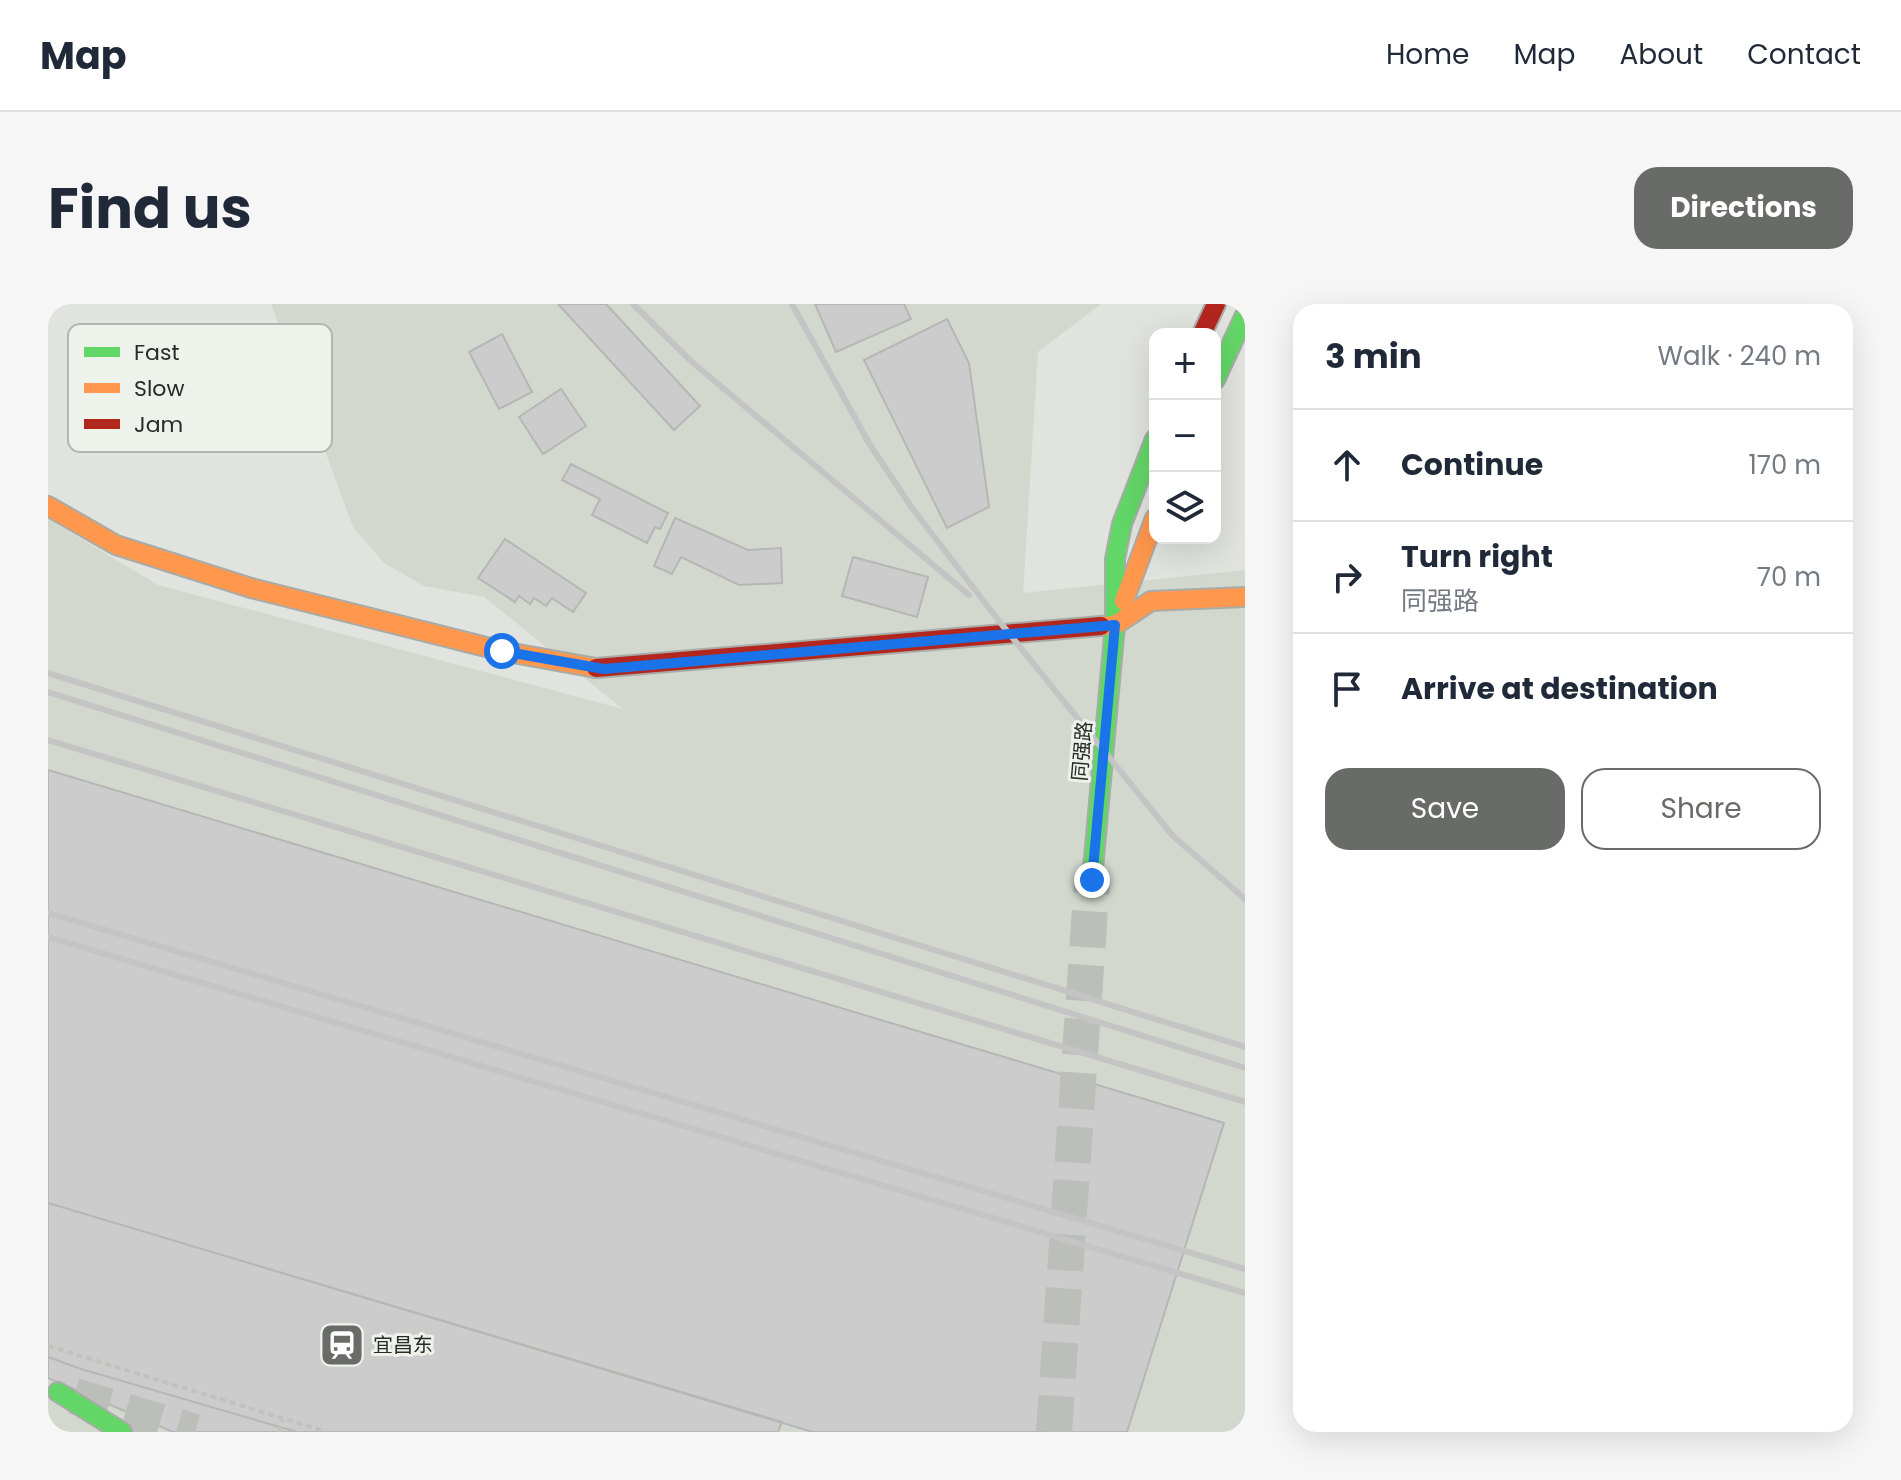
<!DOCTYPE html>
<html lang="en">
<head>
<meta charset="utf-8">
<style>
  :root { --surface:#fff; --page:#f6f6f7; --text:#1f2937; --muted:#747a83; --line:#e0e1e3; --accent:#696b68 }
  body { margin:0; font-family:Poppins,"Noto Sans SC",sans-serif; background:var(--page); color:var(--text) }
  .controls { position:absolute; right:24px; top:24px; display:grid; overflow:hidden; border-radius:16px; box-shadow:0 8px 32px #0002 }
  .controls button { width:72px; height:72px; display:grid; place-items:center; padding:0; border:0; border-bottom:2px solid var(--line); background:var(--surface); color:var(--text); font:40px sans-serif }
  .stop { position:absolute; width:24px; height:24px; margin:-18px; border:6px solid #1a73e8; border-radius:50%; background:#fff }
  .stop.end { background:#1a73e8; border-color:#fff; box-shadow:0 2px 8px #0008 }
  .list { margin:0; padding:0; list-style:none }
  h2 { display:flex; justify-content:space-between; align-items:center; height:104px; margin:0; padding:0 32px; font-size:34px }
  h2 small { font-size:26px; font-weight:400; color:var(--muted) }
  .list li { display:grid; grid-template-columns:52px 1fr auto; gap:24px; align-items:center; box-sizing:border-box; height:112px; padding:0 32px; border-top:2px solid var(--line) }
  .list b { display:block; font-size:30px; white-space:nowrap }
  .list p { margin:0; font-size:26px; white-space:nowrap; color:var(--muted) }
  .list em { font-size:26px; font-style:normal; color:var(--muted) }
  .actions { display:flex; gap:16px; padding:24px 32px }
  .actions a { flex:1; padding:18px 0; border:2px solid var(--accent); border-radius:24px; text-align:center; font-size:28px; color:var(--accent) }
  .actions .main { background:var(--accent); color:#fff }
  .icon { flex:none; width:44px; height:44px; fill:none; stroke:currentColor; stroke-width:2; stroke-linecap:round; stroke-linejoin:round }
  .map { position:relative; flex:none; width:1197px; height:1128px; overflow:hidden; border-radius:24px }
  header { display:flex; align-items:center; gap:48px; box-sizing:border-box; height:112px; padding:0 40px; background:var(--surface); border-bottom:2px solid var(--line) }
  header strong { font-size:38px }
  nav { display:flex; gap:44px; margin-inline-start:auto; font-size:28px }
  .intro { display:flex; align-items:center; justify-content:space-between; box-sizing:border-box; height:192px; padding:0 48px }
  h1 { margin:0; font-size:56px }
  .button { padding:20px 36px; border-radius:24px; background:var(--accent); color:#fff; font-size:28px; font-weight:700 }
  main { display:flex; gap:48px; padding:0 48px }
  aside { flex:1; background:var(--surface); border-radius:24px; box-shadow:0 8px 32px #0002 }
  .map>svg:first-child { display:block }
</style>
</head>
<body>
<header>
<strong>Map</strong>
<nav><a>Home</a><a>Map</a><a>About</a><a>Contact</a></nav>
</header>
<div class="intro"><h1>Find us</h1><a class="button">Directions</a></div>
<main>
<div class="map">
<svg width="1197" height="1128" viewBox="0 0 1197 1128">
  <rect width="100%" height="100%" fill="#e1e3df"/>
  <path fill="#d2d8ce" d="M223,0H1053L990,48L975,289L1197,266V1128H0V215L110,281L575,405L436,293L376,282L336,259L305,223Z"/>
  <path fill="#ccc" stroke="#b6b6b5" stroke-width="2" d="M510,0H558L652,102L626,126Z
    M767,0H856L863,15L788,48Z
    M899,15L921,59L941,203L899,224L816,56Z
    M454,30L484,88L451,105L421,48Z
    M513,85L538,122L495,150L471,113Z
    M523,160L620,209L612,225L607,223L599,239L544,211L552,195L514,176Z
    M627,214L700,246L733,244L734,279L691,281L633,253L624,270L606,262Z
    M457,235L538,289L525,308L504,294L498,302L486,294L482,300L471,292L467,298L430,274Z
    M805,253L880,273L869,313L794,292Z
    M0,466L1176,819L1079,1128H765L0,899Z
    M0,899L734,1118L730,1128H249L33,1065L0,1053Z
    M0,1053L33,1065L249,1128H125L0,1074Z"/>
  <g fill="none" stroke-linecap="round" stroke-linejoin="round">
    <path stroke="#bcbeba" stroke-width="36" stroke-dasharray="36 18" stroke-linecap="butt" d="M26,1092L147,1128
      M1006,1128L1044,576"/>
    <g stroke="#a9aba7" stroke-width="22">
      <path id="fast" d="M1167,76L1197,11
        M1044,576L1067,321V255L1074,220L1107,135
        M10,1088L74,1128"/>
    </g>
    <g stroke="#a9aba7" stroke-width="22">
      <path id="slow" d="M0,202L68,241L203,284L454,347L548,364
        M1076,297L1107,214
        M1053,322L1067,321L1103,297L1197,293"/>
    </g>
    <g stroke="#a9aba7" stroke-width="22">
      <path id="jam" d="M1154,30L1168,0
        M548,364L1053,322"/>
    </g>
    <path stroke="#c1c1c0" stroke-width="4" stroke-dasharray="6 4" stroke-linecap="butt" d="M0,1042L279,1128
      M231,1128L235,1115"/>
    <use href="#fast" stroke="#63d668" stroke-width="18"/>
    <use href="#slow" stroke="#ff974d" stroke-width="18"/>
    <use href="#jam" stroke="#b3261e" stroke-width="18"/>
    <path stroke="#c4c4c4" stroke-width="6" d="M585,0L644,58L921,291
      M744,0L822,141L864,204L951,317L1124,531L1197,595
      M0,369L1197,743
      M0,388L1197,764
      M0,436L1197,798
      M0,609L1197,965
      M0,633L1197,989"/>
  </g>
  <g fill="none" stroke-linecap="round" stroke-linejoin="round">
    <path stroke="#1a73e8" stroke-width="10" d="M454,347L556,365L1067,321L1044,576"/>
  </g>
  <defs>
    <g id="station-square" transform="scale(2.3)"><rect x="-9" y="-9" width="18" height="18" rx="4" fill="#696b68" stroke="#edf2ea"/><path d="M-3-6H3Q5-6 5-4V2Q5 4 3 4L4.5 6H3L1.5 4h-3L-3 6H-4.5L-3 4Q-5 4-5 2V-4Q-5-6-3-6ZM-3.5-4v3h7v-3ZM-3.5 1v1.5H-2V1ZM2 1v1.5H3.5V1Z" fill="#fff"/></g>
  </defs>
  <g fill-rule="evenodd">
    <use href="#station-square" x="294" y="1041"/>
  </g>
  <g text-anchor="middle" stroke-width="6" stroke-linejoin="round" paint-order="stroke">
    <g font-size="20" fill="#292b28" stroke="#edf2ea">
      <text transform="translate(1034 447) rotate(-85)" y="7">同强路</text>
    </g>
    <g font-size="20" fill="#292b28" stroke="#edf2ea" text-anchor="start">
      <text x="325" y="1048">宜昌东</text>
    </g>
  </g>
  <rect x="20" y="20" width="264" height="128" rx="12" fill="#edf2ea" stroke="#b2b6b0" stroke-width="2"/>
  <rect x="36" y="43" width="36" height="10" fill="#63d668"/>
  <rect x="36" y="79" width="36" height="10" fill="#ff974d"/>
  <rect x="36" y="115" width="36" height="10" fill="#b3261e"/>
  <g font-size="22" fill="#292b28">
    <text x="86" y="56">Fast</text>
    <text x="86" y="92">Slow</text>
    <text x="86" y="128">Jam</text>
  </g>
</svg>
<div class="controls">
<button>+</button>
<button>−</button>
<button><svg class="icon" aria-label="layers" viewBox="0 0 24 24"><path d="M12 4l9 5-9 5-9-5zM3 14l9 5 9-5"/></svg></button>
</div>
<div class="stop" style="left:454px;top:347px"></div>
<div class="stop end" style="left:1044px;top:576px"></div>
</div>
<aside>
<h2>3 min<small>Walk · 240 m</small></h2>
<ul class="list">
<li><svg class="icon" aria-label="ahead" viewBox="0 0 24 24"><path d="M12 20V5M6 11l6-6 6 6"/></svg><div><b>Continue</b></div><em>170 m</em></li>
<li><svg class="icon" aria-label="right" viewBox="0 0 24 24"><path d="M7 20v-9h11M14 6l5 5-5 5"/></svg><div><b>Turn right</b><p>同强路</p></div><em>70 m</em></li>
<li><svg class="icon" aria-label="arrive" viewBox="0 0 24 24"><path d="M6 21V4h12l-3 4 3 4H6"/></svg><div><b>Arrive at destination</b></div></li>
</ul>
<div class="actions"><a class="main">Save</a><a>Share</a></div>
</aside>
</main>
</body>
</html>
